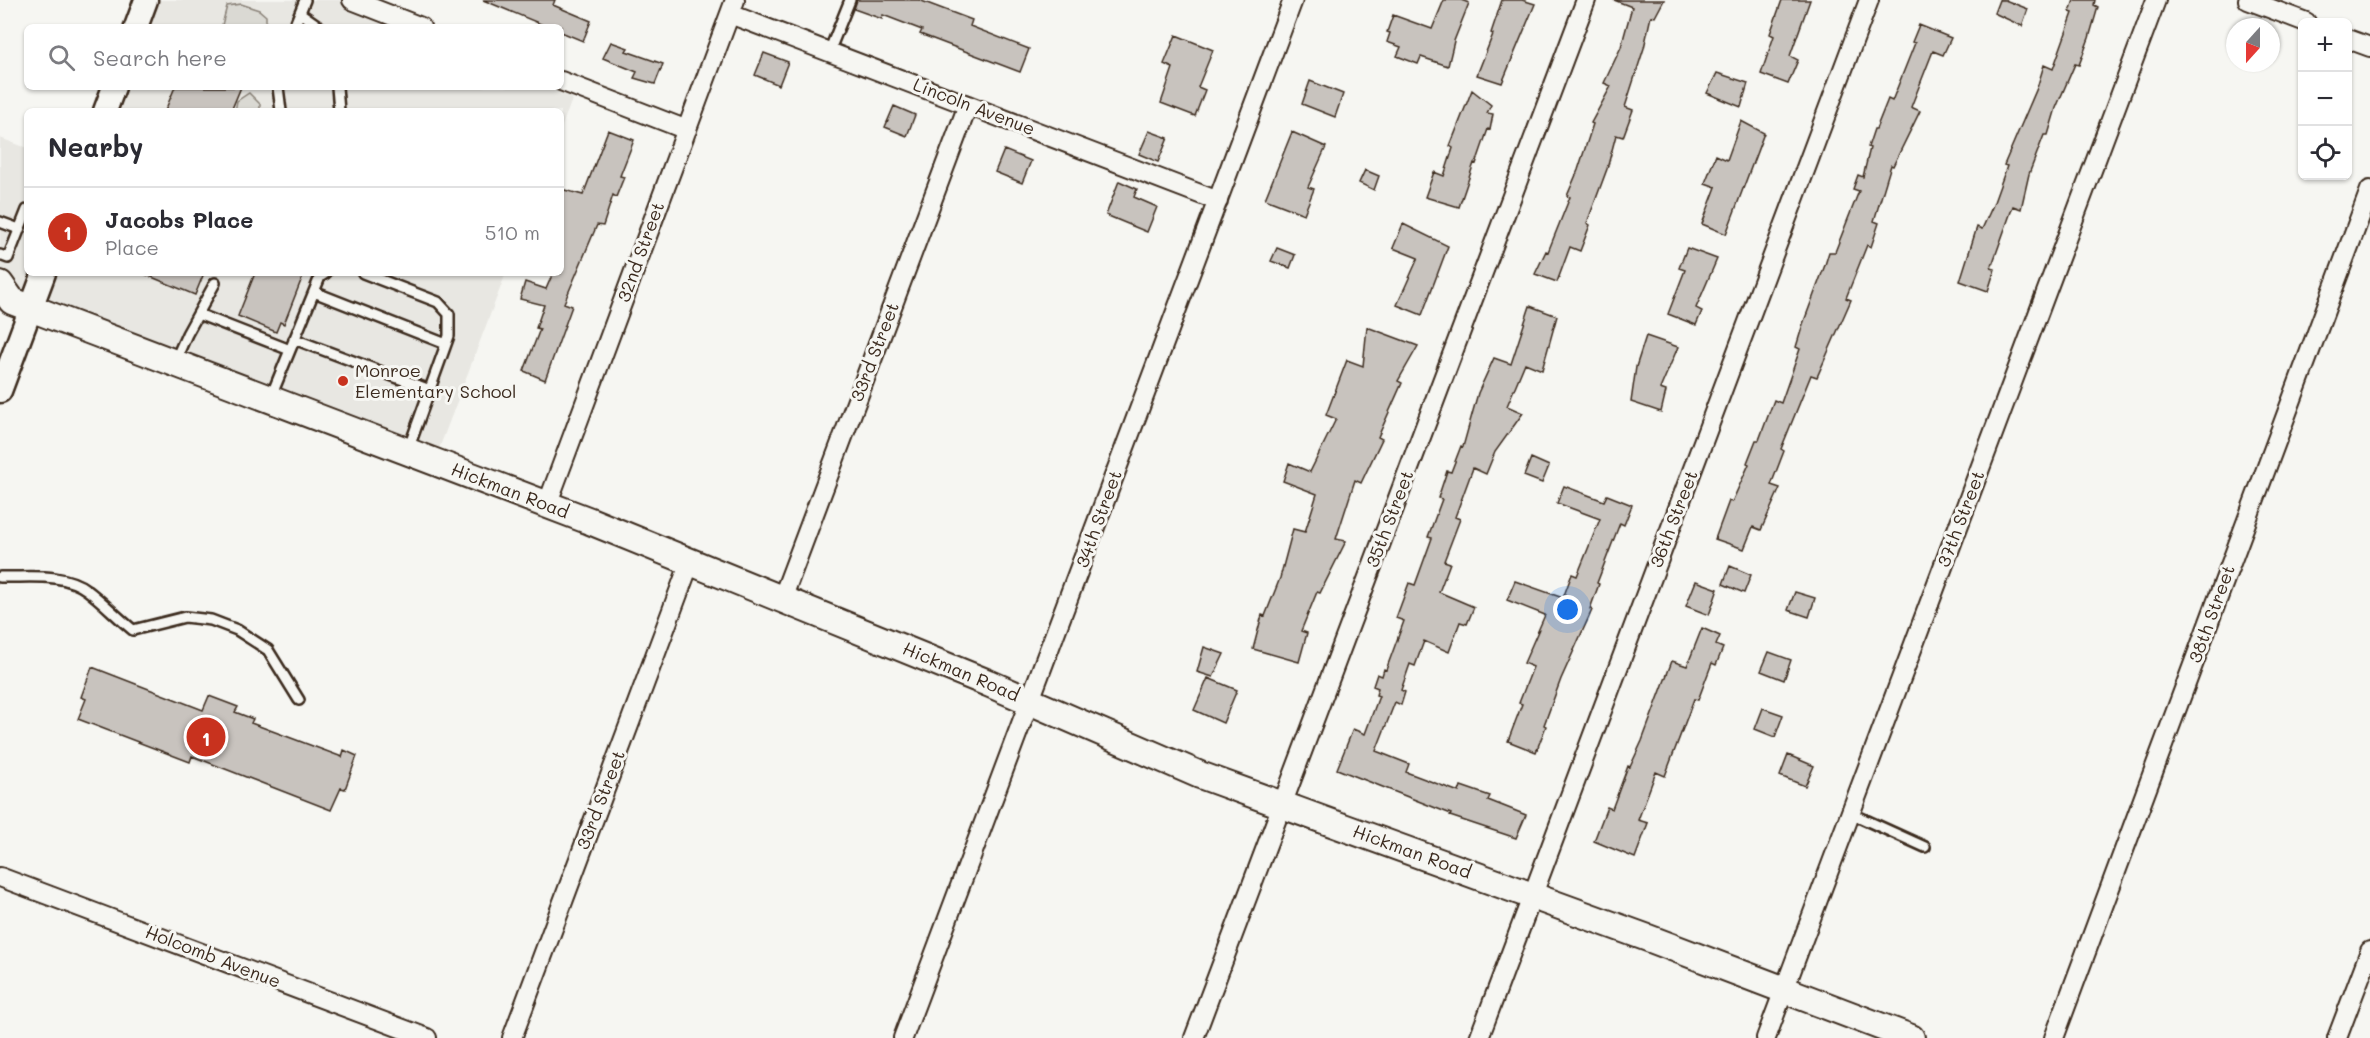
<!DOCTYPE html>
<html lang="en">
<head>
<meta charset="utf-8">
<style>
  :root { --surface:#fff; --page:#f7f7f7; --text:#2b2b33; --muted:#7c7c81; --line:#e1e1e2; --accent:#c8321e }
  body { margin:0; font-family:Mali,sans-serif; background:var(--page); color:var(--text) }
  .controls { position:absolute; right:18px; top:18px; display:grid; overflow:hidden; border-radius:9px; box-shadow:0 2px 4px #0004 }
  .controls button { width:54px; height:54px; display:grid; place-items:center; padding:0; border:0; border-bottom:2px solid var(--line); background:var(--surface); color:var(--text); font:30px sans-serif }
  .compass { position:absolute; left:2226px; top:18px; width:54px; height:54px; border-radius:50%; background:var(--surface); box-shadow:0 2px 4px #0004; rotate:201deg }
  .you { position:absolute; left:1568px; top:610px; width:21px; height:21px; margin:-15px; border:4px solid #fff; border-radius:50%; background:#1a73e8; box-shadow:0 0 0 9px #1a73e833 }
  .badge { display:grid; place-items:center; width:39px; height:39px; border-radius:50%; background:var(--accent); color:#fff; font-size:20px; font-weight:700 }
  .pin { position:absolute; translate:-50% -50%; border:3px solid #fff; box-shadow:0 2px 6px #0006 }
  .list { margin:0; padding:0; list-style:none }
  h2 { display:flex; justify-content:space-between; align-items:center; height:78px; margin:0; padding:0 24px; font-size:26px }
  h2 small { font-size:20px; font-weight:400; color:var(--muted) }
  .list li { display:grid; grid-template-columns:39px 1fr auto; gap:18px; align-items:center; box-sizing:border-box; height:90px; padding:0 24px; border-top:2px solid var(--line) }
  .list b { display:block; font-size:22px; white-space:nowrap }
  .list p { margin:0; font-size:20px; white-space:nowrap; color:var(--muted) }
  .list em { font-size:20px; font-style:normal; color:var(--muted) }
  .icon { flex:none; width:33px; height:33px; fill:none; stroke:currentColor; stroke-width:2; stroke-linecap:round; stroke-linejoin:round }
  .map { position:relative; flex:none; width:2370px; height:1038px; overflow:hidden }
  .search { position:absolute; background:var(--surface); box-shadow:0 2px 4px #0004; left:24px; top:24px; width:540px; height:66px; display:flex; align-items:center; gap:15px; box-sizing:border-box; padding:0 21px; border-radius:9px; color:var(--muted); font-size:22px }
  .panel { position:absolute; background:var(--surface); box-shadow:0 2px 4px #0004; left:24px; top:108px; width:540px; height:168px; border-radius:9px }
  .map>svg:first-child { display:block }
</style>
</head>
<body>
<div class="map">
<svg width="2370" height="1038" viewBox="0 0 2370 1038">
  <rect width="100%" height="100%" fill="#f6f6f2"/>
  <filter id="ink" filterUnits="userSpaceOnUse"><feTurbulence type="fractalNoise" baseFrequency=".0167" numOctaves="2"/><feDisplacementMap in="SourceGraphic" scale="12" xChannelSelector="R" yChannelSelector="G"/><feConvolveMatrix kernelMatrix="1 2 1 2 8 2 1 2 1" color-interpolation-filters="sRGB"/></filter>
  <g filter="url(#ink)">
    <path fill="#e8e7e2" d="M146,0H352L421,27H136Z
      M114,87H577L561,128V111H105Z
      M0,138L27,148V273H506L434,462L0,297Z"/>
    <path fill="#dad9d3" stroke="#8a8278" stroke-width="1.5" d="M241,4L259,10L266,16V27H228L222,25L227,6Z
      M249,93L260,104V111H235L237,101Z"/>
    <path fill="#c8c3be" stroke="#3b2a1e" stroke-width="1.5" d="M483,0H555L553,5L591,21L583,41L561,32V27H548Z
      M857,0H919L972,20L970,26L1029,49L1020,72L920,34L922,30L883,15L882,19L854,9Z
      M1444,0H1461L1469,3L1454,41L1448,66L1421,57L1418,64L1397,56L1401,47L1387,42L1390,33L1387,32L1393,15L1432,29Z
      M1502,0H1522L1535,4L1502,83L1477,75L1493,34L1491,33Z
      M1614,0H1664L1655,17L1651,16L1644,48L1625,107L1633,110L1623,137L1616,135L1607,169L1587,223L1590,225L1580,251L1570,247L1557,282L1535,274L1546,251L1548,252L1570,197L1567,196L1578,170L1593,124L1591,123L1611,86L1604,83L1621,47L1632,7Z
      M1782,0H1810L1790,56L1798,60L1788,84L1761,74L1774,36L1770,34Z
      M1999,0H2005L2028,9L2022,26L1994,13Z
      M2074,0H2095L2094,5L2098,7L2089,38L2079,65L2075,64L2056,108L2048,135H2044L2029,174L2021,209L2013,206L1991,268L1995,269L1988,291L1960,281L1977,227L1982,229L1993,205L2007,166L2004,165L2037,88L2044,65L2053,69L2073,13L2070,12Z
      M1919,25L1951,38L1943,55L1933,51L1911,107L1920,111L1893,166L1891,165L1874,221L1879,223L1871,247L1867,245L1846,298L1851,300L1817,377L1811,375L1781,449L1784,451L1771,485L1780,488L1761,530L1753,527L1744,549L1715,539L1729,501L1732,502L1749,464L1747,463L1756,440H1759L1774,400L1781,403L1800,349L1796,347L1803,324L1825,265L1829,252H1835L1859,191L1853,189L1858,175L1863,177L1870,148L1868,147L1874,129H1876L1888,99L1892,101L1915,43L1912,42Z
      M1176,35L1213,50L1198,87L1205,90L1195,116L1161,103L1173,68L1164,64Z
      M611,42L628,48L626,51L663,64L655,84L634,78L637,72L603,58Z
      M764,53L788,62L779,85L755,75Z
      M1717,73L1748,83L1741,107L1707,93Z
      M1310,81L1343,94L1335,117L1302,104Z
      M175,87H241L231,111H165Z
      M1472,90L1491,105L1487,113L1493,114L1490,130L1488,129L1476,164L1474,163L1459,207L1425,197L1434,172L1444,176L1453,148L1450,146Z
      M894,106L915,115L907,136L885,127Z
      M1741,121L1764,133L1726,234L1702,224L1716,187L1705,183L1716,155L1727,160Z
      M608,130L634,140L620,176L624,177L616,197L613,195L603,226L597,225L564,303L572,306L545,380L524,371L540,329L536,328L544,305L520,299L525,282L546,289L553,273H561V189L583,195Z
      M1149,131L1168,138L1158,162L1139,154Z
      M1292,132L1326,147L1308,187L1314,189L1304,214L1265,199Z
      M1004,150L1031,161L1022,183L995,172Z
      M1365,170L1379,176L1374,190L1359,183Z
      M1119,181L1137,189L1134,197L1157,207L1147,232L1106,215Z
      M1403,224L1448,246L1422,315L1397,305L1418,258L1393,248Z
      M1277,248L1295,255L1290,268L1271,261Z
      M1687,248L1717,259L1696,308L1702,311L1696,325L1668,314L1685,270L1679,268Z
      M142,273H204L195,295Z
      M255,273H304L284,324L280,322L276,332L238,316Z
      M1530,306L1557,316L1542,370L1525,363L1507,406L1523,413L1495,452L1486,474L1473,468L1455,517L1460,519L1444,561L1450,563L1439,592L1474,607L1467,624L1460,622L1449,652L1424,641L1415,666L1410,664L1401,690L1405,692L1401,705L1395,702L1376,751L1409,764L1406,772L1459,792L1461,786L1490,796L1488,800L1526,815L1516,838L1450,816L1451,814L1337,769L1353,729L1365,734L1379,696L1376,695L1378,688L1373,686L1377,674L1382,676L1384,669L1386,670L1404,621L1396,618L1409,583L1415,585L1432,538L1428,537L1442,499L1438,498L1447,471L1451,472L1461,446L1463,447L1478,393L1494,358L1511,364Z
      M1367,327L1418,346L1398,381L1402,383L1378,437L1382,439L1361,483L1355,480L1336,539L1346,541L1320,593L1317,592L1301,631L1307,633L1299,662L1253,649L1262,615L1265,616L1280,578L1293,529L1305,532L1317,494L1283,481L1289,463L1310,472L1336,419L1326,415L1347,360L1363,366Z
      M1646,336L1678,347L1660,389L1666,391L1661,412L1631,402L1636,367Z
      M1531,458L1549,466L1542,483L1524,476Z
      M1564,486L1604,501L1607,495L1632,505L1624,525L1620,523L1597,583L1599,584L1590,609L1592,610L1561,679L1544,725L1546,726L1536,752L1508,741L1522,704L1519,703L1533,667L1524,663L1545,615L1507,600L1515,581L1563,598L1572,574L1577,576L1600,519L1557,503Z
      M1730,566L1751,575L1744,593L1723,584Z
      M1696,581L1718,589L1709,615L1686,606Z
      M1795,592L1815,598L1809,617L1788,610Z
      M1702,628L1720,636L1716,645L1723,648L1716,665L1712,663L1698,700L1694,699L1665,776L1656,772L1638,820L1648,823L1635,858L1594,841L1607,807L1612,809L1628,766L1630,767L1642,741L1672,661L1687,666Z
      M1204,647L1224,654L1213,677L1197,672Z
      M1769,652L1791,660L1784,680L1761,671Z
      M92,667L203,710L209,696L238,707L235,712L253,719L251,723L342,757L344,750L357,756L345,789L341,788L331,810L192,756L190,762L78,719L86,699L81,697Z
      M1208,678L1237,690L1223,723L1194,710Z
      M1763,708L1783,715L1775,737L1755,729Z
      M1788,755L1814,766L1805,786L1780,776Z"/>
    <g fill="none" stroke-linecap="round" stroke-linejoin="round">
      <g stroke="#3b2a1e" stroke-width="14">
        <path id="service" d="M300,13L320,27
          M294,27L305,0
          M829,52L850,0
          M278,87L281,111
          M337,87L339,111
          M0,222L19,229
          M0,255L8,258L27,210
          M363,273L438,302L449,314V336L408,450
          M314,292L446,344
          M198,314L290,350
          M294,339L430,390
          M175,361L187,334L215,283
          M270,399L320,277L326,273
          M0,577C28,578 63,572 87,590C103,602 117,617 133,630L185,617L211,620L237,630L268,650L299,700
          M1850,813L1925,847"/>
      </g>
      <g stroke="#3b2a1e" stroke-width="22">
        <path id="minor" d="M352,0L421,27
          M2248,0L2306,22
          M730,14L1218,201
          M2348,39L2370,47
          M561,81L687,130
          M547,505L735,0
          M782,599L968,105
          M0,877L427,1038
          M512,1038L690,562
          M903,1038L1293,0
          M1194,1038L1586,0
          M1479,1038L1869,0
          M1766,1038L2156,0
          M2054,1038L2370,190
          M2337,1038L2370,951"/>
      </g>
      <g stroke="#3b2a1e" stroke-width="27">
        <path id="tertiary" d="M136,27L146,0
          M105,111L114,87
          M0,391L44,273"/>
      </g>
      <g stroke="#3b2a1e" stroke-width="30">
        <path id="secondary" d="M0,284L12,301L590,521L988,683L1200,775L1648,938L1911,1038"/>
      </g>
      <use href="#service" stroke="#f6f6f2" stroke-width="9"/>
      <use href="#minor" stroke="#f6f6f2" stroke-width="18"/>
      <use href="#tertiary" stroke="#f6f6f2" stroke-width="22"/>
      <use href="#secondary" stroke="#f6f6f2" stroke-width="26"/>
    </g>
  </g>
  <circle fill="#c8321e" stroke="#f6f6f2" stroke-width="2" cx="343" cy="381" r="6"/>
  <g text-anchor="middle" stroke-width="6" stroke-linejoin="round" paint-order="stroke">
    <g font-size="18" fill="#3b2a1e" stroke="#f6f6f2">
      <text transform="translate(974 107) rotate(21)" y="6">Lincoln Avenue</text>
      <text transform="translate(641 252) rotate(-70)" y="6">32nd Street</text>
      <text transform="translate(875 352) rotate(-69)" y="6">33rd Street</text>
      <text transform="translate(510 491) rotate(21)" y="6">Hickman Road</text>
      <text transform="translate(1099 519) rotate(-70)" y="6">34th Street</text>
      <text transform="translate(1390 519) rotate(-69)" y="6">35th Street</text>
      <text transform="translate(1674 519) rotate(-69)" y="6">36th Street</text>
      <text transform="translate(1961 519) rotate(-69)" y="6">37th Street</text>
      <text transform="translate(2212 614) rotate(-70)" y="6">38th Street</text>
      <text transform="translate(961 672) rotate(23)" y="6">Hickman Road</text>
      <text transform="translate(601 800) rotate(-69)" y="6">33rd Street</text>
      <text transform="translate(1412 852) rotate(20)" y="6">Hickman Road</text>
      <text transform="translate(213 957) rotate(21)" y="6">Holcomb Avenue</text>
    </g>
    <g font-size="18" fill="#3b2a1e" stroke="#f6f6f2" text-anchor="start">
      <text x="355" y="377">Monroe<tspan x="355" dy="21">Elementary School</tspan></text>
    </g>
  </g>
</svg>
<div class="controls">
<button>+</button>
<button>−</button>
<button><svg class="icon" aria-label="locate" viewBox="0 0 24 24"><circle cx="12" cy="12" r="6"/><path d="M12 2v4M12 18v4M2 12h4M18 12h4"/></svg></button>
</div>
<svg class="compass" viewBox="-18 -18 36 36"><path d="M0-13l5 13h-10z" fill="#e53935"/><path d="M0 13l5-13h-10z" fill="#7c7c81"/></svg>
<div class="you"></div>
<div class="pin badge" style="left:206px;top:737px">1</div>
<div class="search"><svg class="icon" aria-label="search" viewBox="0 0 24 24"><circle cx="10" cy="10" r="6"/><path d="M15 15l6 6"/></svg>Search here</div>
<section class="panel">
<h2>Nearby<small></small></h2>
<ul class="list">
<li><span class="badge">1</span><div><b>Jacobs Place</b><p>Place</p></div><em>510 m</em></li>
</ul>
</section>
</div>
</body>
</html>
